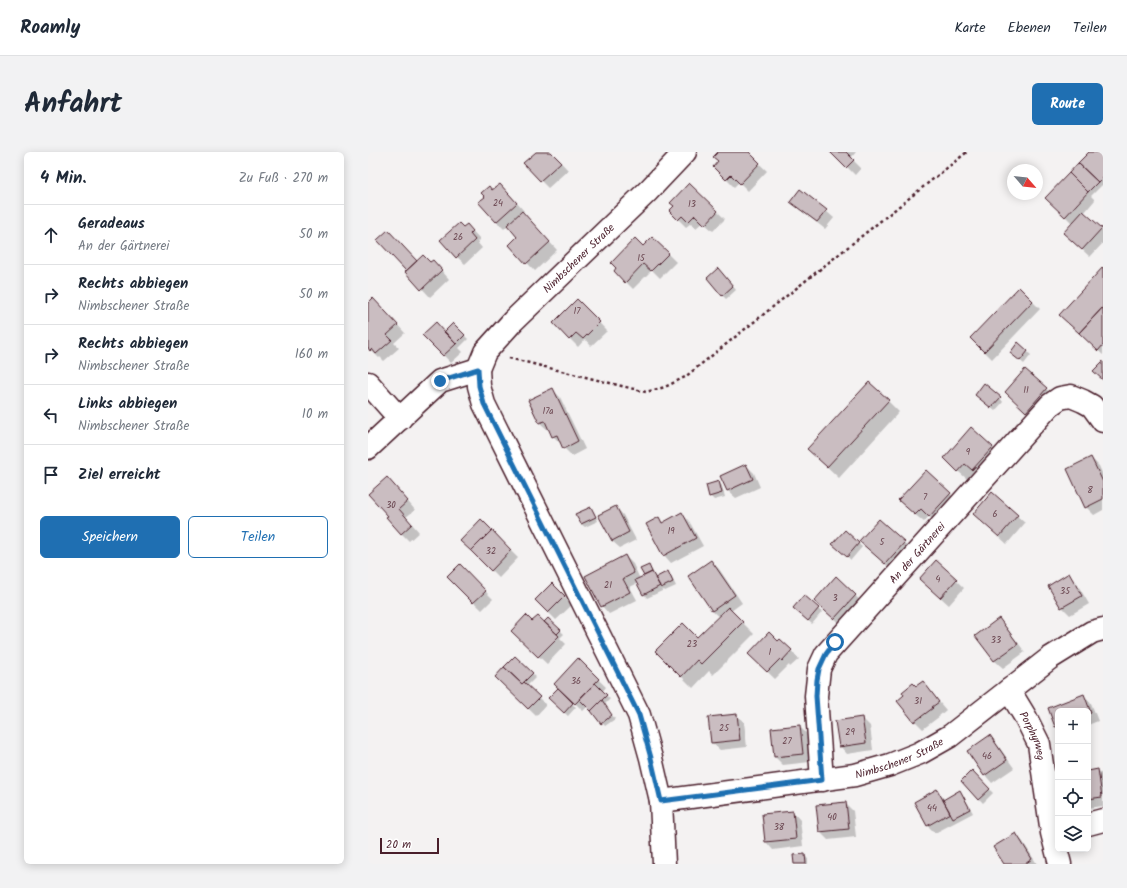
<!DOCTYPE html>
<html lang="de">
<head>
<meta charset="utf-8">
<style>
  :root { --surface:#fff; --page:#f2f2f3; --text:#1f2937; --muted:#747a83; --line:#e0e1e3; --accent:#1f6fb2 }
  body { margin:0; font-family:Kalam,sans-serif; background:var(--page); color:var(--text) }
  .controls { position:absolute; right:12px; bottom:12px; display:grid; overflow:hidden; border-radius:6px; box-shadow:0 2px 10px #0003 }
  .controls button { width:36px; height:36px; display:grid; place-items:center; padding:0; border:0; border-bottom:1px solid var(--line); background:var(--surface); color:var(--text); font:20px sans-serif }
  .compass { position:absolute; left:639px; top:12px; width:36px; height:36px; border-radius:50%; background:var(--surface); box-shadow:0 2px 10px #0003; rotate:118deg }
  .scale { position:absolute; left:12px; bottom:10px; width:59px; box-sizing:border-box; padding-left:4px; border:2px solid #4a1f2b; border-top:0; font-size:11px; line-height:14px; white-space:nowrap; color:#4a1f2b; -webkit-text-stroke:3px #fff; paint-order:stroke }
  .stop { position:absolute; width:12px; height:12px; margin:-9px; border:3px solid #1f6fb2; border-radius:50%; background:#fff }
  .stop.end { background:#1f6fb2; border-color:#fff; box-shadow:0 1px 4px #0008 }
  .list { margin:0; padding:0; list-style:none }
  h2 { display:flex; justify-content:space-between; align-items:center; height:52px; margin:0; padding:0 16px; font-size:17px }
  h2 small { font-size:13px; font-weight:400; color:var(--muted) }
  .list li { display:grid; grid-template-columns:26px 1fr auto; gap:12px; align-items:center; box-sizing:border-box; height:60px; padding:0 16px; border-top:1px solid var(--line) }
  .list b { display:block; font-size:15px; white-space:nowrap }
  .list p { margin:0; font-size:13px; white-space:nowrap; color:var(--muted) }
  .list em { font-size:13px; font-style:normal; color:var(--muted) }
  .actions { display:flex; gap:8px; padding:12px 16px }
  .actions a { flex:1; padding:9px 0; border:1px solid var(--accent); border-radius:6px; text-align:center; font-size:14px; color:var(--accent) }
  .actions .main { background:var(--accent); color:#fff }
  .icon { flex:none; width:22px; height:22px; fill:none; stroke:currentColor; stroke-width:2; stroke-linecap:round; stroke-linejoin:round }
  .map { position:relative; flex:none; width:735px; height:712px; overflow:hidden; border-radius:6px }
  header { display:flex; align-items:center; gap:24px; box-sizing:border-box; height:56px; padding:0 20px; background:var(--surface); border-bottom:1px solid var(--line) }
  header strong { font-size:19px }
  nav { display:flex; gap:22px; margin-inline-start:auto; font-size:14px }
  .intro { display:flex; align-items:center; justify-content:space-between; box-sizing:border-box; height:96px; padding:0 24px }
  h1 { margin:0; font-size:28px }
  .button { padding:10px 18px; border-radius:6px; background:var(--accent); color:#fff; font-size:14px; font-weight:700 }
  main { display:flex; gap:24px; padding:0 24px }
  aside { flex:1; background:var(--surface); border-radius:6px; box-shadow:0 2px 10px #0003 }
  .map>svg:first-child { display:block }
</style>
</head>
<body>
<header>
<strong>Roamly</strong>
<nav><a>Karte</a><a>Ebenen</a><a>Teilen</a></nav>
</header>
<div class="intro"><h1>Anfahrt</h1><a class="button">Route</a></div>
<main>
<aside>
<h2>4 Min.<small>Zu Fuß · 270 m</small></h2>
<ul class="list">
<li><svg class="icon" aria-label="ahead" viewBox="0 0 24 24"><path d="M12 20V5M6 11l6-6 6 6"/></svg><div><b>Geradeaus</b><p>An der Gärtnerei</p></div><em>50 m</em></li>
<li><svg class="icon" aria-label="right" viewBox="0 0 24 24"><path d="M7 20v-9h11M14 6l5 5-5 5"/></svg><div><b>Rechts abbiegen</b><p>Nimbschener Straße</p></div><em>50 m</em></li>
<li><svg class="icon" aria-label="right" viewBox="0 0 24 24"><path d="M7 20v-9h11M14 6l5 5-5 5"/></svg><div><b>Rechts abbiegen</b><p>Nimbschener Straße</p></div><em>160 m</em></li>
<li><svg class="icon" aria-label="left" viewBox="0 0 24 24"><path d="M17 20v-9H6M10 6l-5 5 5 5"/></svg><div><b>Links abbiegen</b><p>Nimbschener Straße</p></div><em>10 m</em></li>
<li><svg class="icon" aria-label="arrive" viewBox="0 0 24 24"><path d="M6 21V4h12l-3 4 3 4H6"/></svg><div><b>Ziel erreicht</b></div></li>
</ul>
<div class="actions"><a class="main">Speichern</a><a>Teilen</a></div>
</aside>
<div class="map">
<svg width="735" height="712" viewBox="0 0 735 712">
  <rect width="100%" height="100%" fill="#f4f2f2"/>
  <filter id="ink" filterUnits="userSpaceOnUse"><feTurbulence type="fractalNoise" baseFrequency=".025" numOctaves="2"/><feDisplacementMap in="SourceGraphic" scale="8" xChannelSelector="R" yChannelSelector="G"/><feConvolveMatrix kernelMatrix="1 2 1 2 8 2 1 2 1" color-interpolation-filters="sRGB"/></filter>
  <g filter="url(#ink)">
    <path fill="#0003" d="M169,0H183L200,18L180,36L172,28Z
      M351,0H379L399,19L380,39L371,30L366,35L346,15L352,9Z
      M464,0H488L483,6L493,16L487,23Z
      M723,0H735V34L734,33L723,44L727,48L716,61L735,79V91L722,105L704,88L705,72L679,46Z
      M321,32L357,67L345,79L335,70L328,76L323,71L318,75L302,59L307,54Z
      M125,39L140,41L156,59L154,61L189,98L167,119L142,93L151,85L140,73L136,77L128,69L118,45Z
      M424,50L458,59L466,66L457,77L431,57Z
      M99,73L112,87L109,90L114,96L97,112L89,105L96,76Z
      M284,86L308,110L292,126L284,118L265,137L247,119Z
      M10,88L49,110L63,112L72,117L81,127L62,145Z
      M735,116V203L704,174Z
      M354,121L368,138L358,147L354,143Z
      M651,136L672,157L624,207L603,186Z
      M209,148L239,179L223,194L217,187L210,195L186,171Z
      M0,152L13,155L37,181L26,191L31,196L16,209L12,205L11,206L0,195Z
      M85,172L100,187L91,196L95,200L83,211L56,183L76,181Z
      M650,192L663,203L656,212L647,204Z
      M678,237L686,244L666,266L646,248Z
      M185,238L192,245L217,297L204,304L196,296L194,292H193L185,284L182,277L180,278L172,271Z
      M612,246H632L635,250L627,259Z
      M520,249L531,260L471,326L452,308Z
      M624,295L632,303L612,325L606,319L599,327L584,314Z
      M723,306L731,314L735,323V358L726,363L718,355Z
      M378,313L386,321L392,335L368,346L360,339Z
      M351,330L354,334L357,345L346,348L342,344Z
      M27,334L47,358L38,365L51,380L41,389L33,381L21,364Z
      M582,342L590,349L569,372L561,364L556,370L539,356Z
      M248,355L255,363L268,388L252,396L244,389Z
      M222,356L226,360L230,369L217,375L213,372Z
      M313,361L321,369L335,394L303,411L296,403L291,367L295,371Z
      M649,364L657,371L639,392L614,369Z
      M113,369L150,406L131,426L94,389Z
      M511,369L544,399L525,419L500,397Z
      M477,379L494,395L483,408L469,395Z
      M257,404L265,412L272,427L277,425L280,414L284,418L288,426L300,420L303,424L308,434L297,439L296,438L279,446L276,442L270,431L262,435L269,448L241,462L234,454Z
      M343,409L351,417L374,451L363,459L386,482L345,523L341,519L325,536L288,499L329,487L351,465L344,459L321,425Z
      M568,409L596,436L581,453L560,434Z
      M92,414L125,447L114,458L80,425Z
      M700,423L708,430L721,452L702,463L694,455Z
      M468,426L495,451L475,474L455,456Z
      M184,433L204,453L188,468L168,448Z
      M450,457L454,460L444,472L430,460Z
      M180,467L196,482L192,486L198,492L179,512L144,479L164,471L180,475Z
      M631,467L638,475L657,500L635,516L627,509L608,484Z
      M412,488L431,507L422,515L421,513L407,527L381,502L410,490Z
      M147,505L168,525L159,534L178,553L168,564L128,525Z
      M210,508L238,535L234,540L242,547L236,553L247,567L237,574L220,554L215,559L206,550L204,552L208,555L200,564L181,546L191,536Z
      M554,530L578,558L571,564H572L555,577L547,569L548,535Z
      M716,543L723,551L730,569L720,573V559H690V577L688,574L681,556Z
      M368,563L376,570L379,595L352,598L344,591Z
      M494,566L502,574L505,598L479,602L472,594Z
      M431,574L439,582L442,610L415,613L407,605Z
      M622,584L629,592L646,616L624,631L617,623Z
      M730,618L735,624V654L720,656V620Z
      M604,620L625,641L615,651L594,629Z
      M569,639L577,648L592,639L595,643L605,661L567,681L560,674Z
      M477,651L485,659L488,685L460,688L452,680L449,654Z
      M425,660L432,668L435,694L405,698L398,690Z
      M648,682L655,690L669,712H637Z
      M436,703L440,707V712H427Z"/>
    <path fill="#cabdc1" stroke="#4a1f2b" d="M168,0H183L193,10L172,29L155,11Z
      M350,0H381L392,11L372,32L363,23L358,28L345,15L350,9L345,5Z
      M462,0H478L486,8L478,16Z
      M721,0H735V25L730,30L710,11Z
      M710,11L730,30L720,40L701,21Z
      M701,21L720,40L697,65L677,46Z
      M321,31L350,59L337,73L327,63L320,70L314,64L310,68L301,59L306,54L302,51Z
      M132,32L149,51L128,70L110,50L117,45L113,41L121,34L124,38Z
      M432,37L459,58L449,70L422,50Z
      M154,59L182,90L158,112L141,93L149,85L139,73Z
      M715,59L734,76L714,98L695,81Z
      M91,71L95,75L99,72L105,79L102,82L107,88L88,106L72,88Z
      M20,78L49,109L38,119L9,88Z
      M284,85L301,101L283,119L275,112L257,131L246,119L248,116L243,111L267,86L275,94Z
      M55,103L62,110L65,108L74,118L53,138L37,120Z
      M735,115V155L711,181L691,163Z
      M350,116L365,134L354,144L339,126Z
      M651,135L665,149L616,200L602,186Z
      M5,146L30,173L19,183L24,188L8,202L4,197L2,199L0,196V151Z
      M209,147L232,170L215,187L208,181L201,188L185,171Z
      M735,155V193L730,199L711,181Z
      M68,170L88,192L75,204L54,183Z
      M85,171L97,183L88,192L76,180Z
      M650,190L660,199L652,209L642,201Z
      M735,209V228L725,219Z
      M657,217L679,236L658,260L637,240Z
      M501,230L521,248L459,315L439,297Z
      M616,231L633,245L623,256L607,243Z
      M185,236L210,289L195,297L189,283L184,285L177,269L171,271L160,248Z
      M603,275L625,295L604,318L597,312L590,320L576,306Z
      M723,305L735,330V347L717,356L699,317Z
      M378,312L385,327L359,339L352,324Z
      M558,318L583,341L561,365L553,357L547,363L530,348Z
      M19,325L40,349L31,357L44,372L33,382L18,365L20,364L0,342Z
      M351,329L354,341L341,345L338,333Z
      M624,340L650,363L631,385L605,362Z
      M248,354L261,380L244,389L230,363Z
      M223,355L228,365L213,372L207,362Z
      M314,360L328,386L295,404L278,372L291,365L294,371Z
      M113,367L124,378L103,399L92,389Z
      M511,367L537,390L517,412L491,389Z
      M124,378L143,398L123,419L103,399Z
      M477,378L491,391L479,405L464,392Z
      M257,403L266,421L255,427L262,440L233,455L217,424Z
      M343,408L367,443L344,459L320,424Z
      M568,408L589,427L572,446L551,427Z
      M92,412L118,439L105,451L79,425Z
      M281,413L284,420L276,424L272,417Z
      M300,419L305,430L293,436L287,426Z
      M284,420L292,434L275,443L267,428Z
      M701,421L714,444L693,456L680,434Z
      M468,424L488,443L466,467L446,449Z
      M184,431L197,444L180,461L167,448Z
      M436,443L451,456L440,469L425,456Z
      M360,455L375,470L333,512L329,508L313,525L287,499L315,471L329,485Z
      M158,463L164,469L170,464L191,484L170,505L143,479Z
      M180,466L193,478L189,482L176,470Z
      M631,466L650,492L626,509L607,484Z
      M401,480L410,489L412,487L424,498L414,509L412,507L399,520L380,502Z
      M147,504L165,521L154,532L136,515Z
      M210,506L231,527L207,552L186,532Z
      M136,515L154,532L156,530L172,545L160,557L127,525Z
      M555,529L571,550L564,555L565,556L546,570L529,549L536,543L534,540L545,531L548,534Z
      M227,531L239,543L223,559L211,547Z
      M190,536L205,551L196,561L180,546Z
      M716,542L723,561L720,562V559H690V574L687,575L680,556Z
      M234,548L244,563L233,572L223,559Z
      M369,562L372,588L343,591L340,565Z
      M494,565L498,591L471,595L467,569Z
      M432,573L435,602L406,605L403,576Z
      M622,583L639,608L616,624L599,599Z
      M730,617L734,645L720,647V619Z
      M604,618L622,637L610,648L593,629Z
      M569,637L582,661L559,674L546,650Z
      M592,638L602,657L585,666L575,648Z
      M478,650L481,677L451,680L448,653Z
      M425,659L428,687L397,690L394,662Z
      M648,681L664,707L657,712H636L625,695Z
      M437,702L438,712H426L425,703Z"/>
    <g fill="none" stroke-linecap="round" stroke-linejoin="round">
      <g stroke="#4a1f2b" stroke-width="25">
        <g id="minor">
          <path d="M0,231L32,267"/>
          <path d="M0,296L72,229L110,217"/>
          <path id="s1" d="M641,538L658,566L671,592L684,681L692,712"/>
          <path id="s2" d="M454,628L448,544L451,517L458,502L682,253L692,246L703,244L715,249L724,254L735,269"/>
          <path id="s3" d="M293,649L487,623L522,613L552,601L582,584L682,506L724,480L735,477"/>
          <path d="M720,672L735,668"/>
          <path id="s4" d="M296,712L293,649L283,606L271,563L116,252L111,234L110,217L117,200L145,169L280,39L317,0"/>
        </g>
      </g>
      <path stroke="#4a1f2b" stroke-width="2.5" stroke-dasharray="3 3" stroke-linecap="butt" d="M141,206L278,240L297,235L317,225L599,0"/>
      <use href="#minor" stroke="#fff" stroke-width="22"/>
    </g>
  </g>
  <g fill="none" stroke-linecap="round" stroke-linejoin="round" filter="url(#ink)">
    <path stroke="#1f6fb2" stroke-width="5" d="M72,229L110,217L111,234L116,252L271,563L283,606L293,649L454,628L448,544L449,528L451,517L458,502L467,490"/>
  </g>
  <g text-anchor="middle" stroke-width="3.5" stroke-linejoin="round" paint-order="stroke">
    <g font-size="9" fill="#6a4650">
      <text x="130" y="54">24</text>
      <text x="324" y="55">13</text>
      <text x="90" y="88">26</text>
      <text x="273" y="109">15</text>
      <text x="209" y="162">17</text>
      <text x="658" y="241">11</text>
      <text x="180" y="262">17a</text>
      <text x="600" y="303">9</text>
      <text x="722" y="341">8</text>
      <text x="557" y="348">7</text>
      <text x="23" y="356">30</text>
      <text x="627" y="365">6</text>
      <text x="303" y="382">19</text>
      <text x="514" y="393">5</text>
      <text x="123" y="402">32</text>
      <text x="570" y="430">4</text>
      <text x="240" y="436">21</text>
      <text x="697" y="442">35</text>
      <text x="467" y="449">3</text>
      <text x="628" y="491">33</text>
      <text x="324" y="495">23</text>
      <text x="402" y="503">1</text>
      <text x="208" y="532">36</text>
      <text x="550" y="552">31</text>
      <text x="356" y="579">25</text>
      <text x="482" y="583">29</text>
      <text x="419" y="592">27</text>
      <text x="619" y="607">46</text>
      <text x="564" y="659">44</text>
      <text x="464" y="668">40</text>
      <text x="411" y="678">38</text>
    </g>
    <g font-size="11" fill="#4a1f2b" stroke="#fff">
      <text dy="4" stroke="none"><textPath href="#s4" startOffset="686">Nimbschener Straße</textPath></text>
      <text dy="4" stroke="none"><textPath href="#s2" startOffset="264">An der Gärtnerei</textPath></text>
      <text dy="4" stroke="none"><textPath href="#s1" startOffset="52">Porphyrweg</textPath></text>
      <text dy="4" stroke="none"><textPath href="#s3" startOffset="243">Nimbschener Straße</textPath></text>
    </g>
  </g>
</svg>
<div class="controls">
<button>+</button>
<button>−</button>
<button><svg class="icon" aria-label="locate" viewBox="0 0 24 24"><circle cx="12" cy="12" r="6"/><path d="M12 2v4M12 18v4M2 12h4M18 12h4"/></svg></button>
<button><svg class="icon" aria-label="layers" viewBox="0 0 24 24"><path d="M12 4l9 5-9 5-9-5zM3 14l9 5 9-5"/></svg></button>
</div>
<svg class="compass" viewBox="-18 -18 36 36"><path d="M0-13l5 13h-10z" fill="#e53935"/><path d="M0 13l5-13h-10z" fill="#747a83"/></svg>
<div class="scale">20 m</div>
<div class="stop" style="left:467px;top:490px"></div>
<div class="stop end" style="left:72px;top:229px"></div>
</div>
</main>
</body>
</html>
